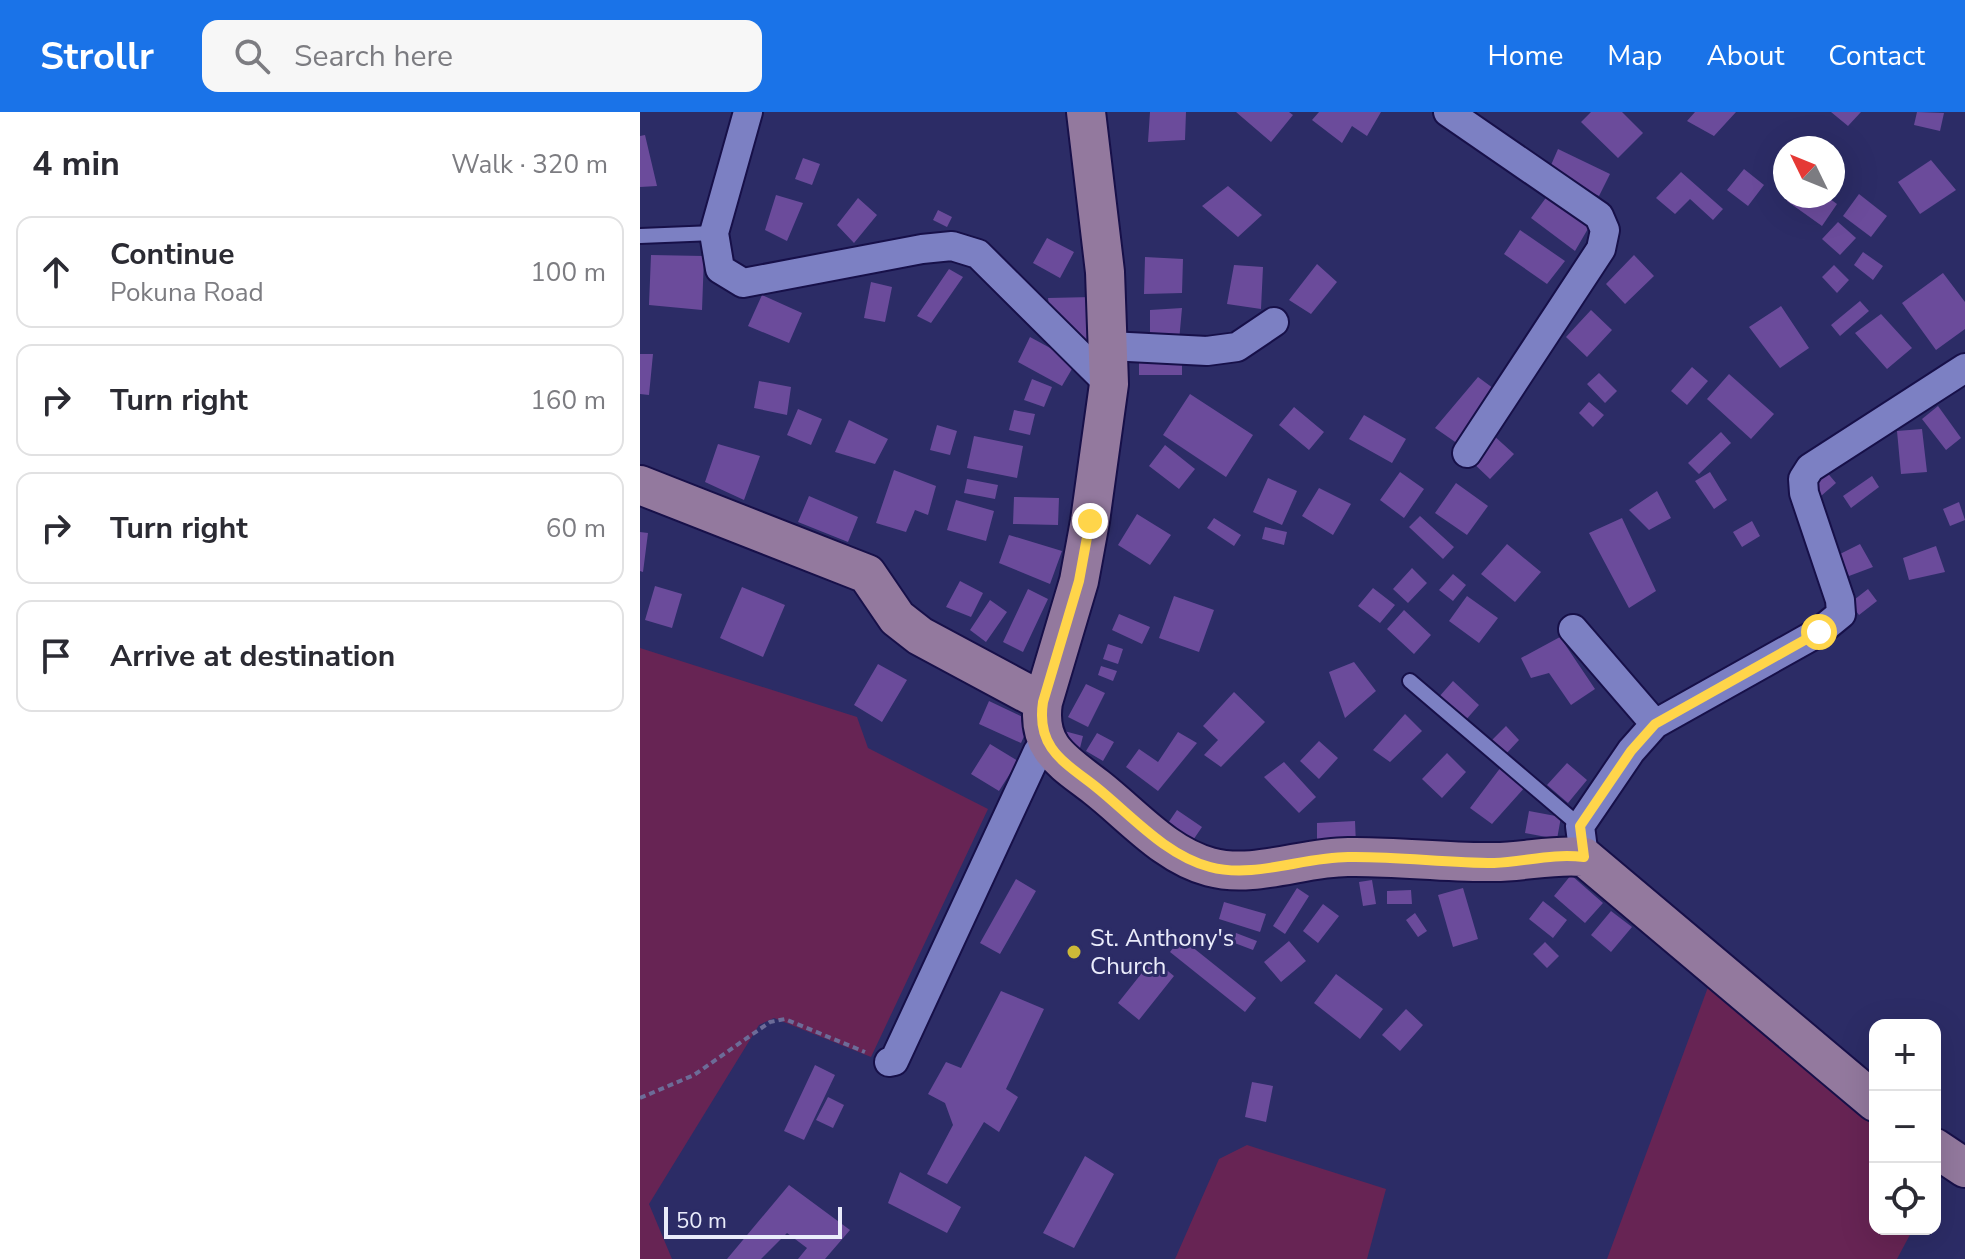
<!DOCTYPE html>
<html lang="en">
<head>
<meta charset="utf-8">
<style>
  :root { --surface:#fff; --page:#f7f7f7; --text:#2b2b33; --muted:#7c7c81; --line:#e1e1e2; --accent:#1a73e8 }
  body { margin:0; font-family:"Nunito Sans",sans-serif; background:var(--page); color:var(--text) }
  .controls { position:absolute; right:24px; bottom:24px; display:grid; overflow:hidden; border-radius:16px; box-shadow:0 8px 32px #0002 }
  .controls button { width:72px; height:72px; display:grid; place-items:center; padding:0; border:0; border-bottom:2px solid var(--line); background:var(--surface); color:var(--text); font:40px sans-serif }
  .compass { position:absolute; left:1133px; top:24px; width:72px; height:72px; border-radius:50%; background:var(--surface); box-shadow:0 8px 32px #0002; rotate:313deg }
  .scale { position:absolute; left:24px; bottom:20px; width:178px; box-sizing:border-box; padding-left:8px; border:4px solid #eaecfb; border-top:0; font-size:22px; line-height:28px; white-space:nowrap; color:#eaecfb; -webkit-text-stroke:6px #2c2c66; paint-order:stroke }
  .stop { position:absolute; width:24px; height:24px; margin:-18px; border:6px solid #ffd54a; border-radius:50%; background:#fff }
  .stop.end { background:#ffd54a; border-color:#fff; box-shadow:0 2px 8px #0008 }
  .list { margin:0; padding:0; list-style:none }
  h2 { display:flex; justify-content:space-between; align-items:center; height:104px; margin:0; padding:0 32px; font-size:34px }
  h2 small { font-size:26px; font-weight:400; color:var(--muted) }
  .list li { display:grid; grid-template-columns:52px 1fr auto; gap:24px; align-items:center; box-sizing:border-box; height:112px; margin:0 16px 16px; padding:0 16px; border:2px solid var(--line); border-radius:16px }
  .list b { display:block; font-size:30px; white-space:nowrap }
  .list p { margin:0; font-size:26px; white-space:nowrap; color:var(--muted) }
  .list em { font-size:26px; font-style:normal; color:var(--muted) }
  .icon { flex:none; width:44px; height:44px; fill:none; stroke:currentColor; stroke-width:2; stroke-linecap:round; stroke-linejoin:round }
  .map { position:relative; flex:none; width:1325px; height:1147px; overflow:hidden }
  header { display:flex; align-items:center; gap:48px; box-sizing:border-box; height:112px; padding:0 40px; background:var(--accent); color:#fff }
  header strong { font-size:38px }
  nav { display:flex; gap:44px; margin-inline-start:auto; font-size:28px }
  .search { width:560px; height:72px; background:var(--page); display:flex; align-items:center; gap:20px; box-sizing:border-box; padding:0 28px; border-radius:16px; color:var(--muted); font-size:30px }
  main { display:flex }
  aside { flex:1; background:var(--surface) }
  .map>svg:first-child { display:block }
</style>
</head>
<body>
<header>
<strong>Strollr</strong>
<div class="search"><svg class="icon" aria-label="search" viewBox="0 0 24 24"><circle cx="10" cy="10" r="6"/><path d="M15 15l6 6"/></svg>Search here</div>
<nav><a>Home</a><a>Map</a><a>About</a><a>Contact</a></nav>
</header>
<main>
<aside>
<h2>4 min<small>Walk · 320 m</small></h2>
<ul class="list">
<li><svg class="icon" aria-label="ahead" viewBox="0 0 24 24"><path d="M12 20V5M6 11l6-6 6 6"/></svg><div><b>Continue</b><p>Pokuna Road</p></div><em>100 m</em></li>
<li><svg class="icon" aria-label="right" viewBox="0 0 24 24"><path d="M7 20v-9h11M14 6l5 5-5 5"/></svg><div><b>Turn right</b></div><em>160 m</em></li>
<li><svg class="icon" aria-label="right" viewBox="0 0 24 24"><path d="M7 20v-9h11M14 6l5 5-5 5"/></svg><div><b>Turn right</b></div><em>60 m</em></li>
<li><svg class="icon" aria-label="arrive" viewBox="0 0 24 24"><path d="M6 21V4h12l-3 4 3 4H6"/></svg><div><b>Arrive at destination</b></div></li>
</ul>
</aside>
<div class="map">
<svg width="1325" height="1147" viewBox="0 0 1325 1147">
  <rect width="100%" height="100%" fill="#2c2c66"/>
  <path fill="#672454" d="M0,536L217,605L228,636L348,697L231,945L134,906L119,913L9,1092L32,1147H0Z
    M1074,859L1235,990V1117H1273L1257,1147H967Z
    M607,1033L746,1077L727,1147H535L579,1047Z"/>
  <path fill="#6b4b9b" d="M510,0H546L545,28L508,30Z
    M596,0H649L653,3L631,30Z
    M679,0H741L727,24L712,14L702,31L672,8Z
    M951,0H982L1003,21L978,46L941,10Z
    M1055,0H1096L1074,24L1047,9Z
    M1191,0H1221L1208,14Z
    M1277,0L1304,1L1300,19L1274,13Z
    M5,23L17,74L0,75V24Z
    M918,37L970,62L959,84L908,60Z
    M163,46L180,52L172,73L155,67Z
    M1291,48L1316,78L1280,102L1258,70Z
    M1104,57L1124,73L1108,94L1087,78Z
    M1041,60L1083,97L1073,108L1050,87L1035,102L1016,86Z
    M588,74L622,103L598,125L562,94Z
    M1219,82L1247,104L1231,125L1203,104Z
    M136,83L163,91L147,129L125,118Z
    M908,83L949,115L935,139L891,106Z
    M1150,84H1186L1197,92L1182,114L1147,89Z
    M218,86L237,103L214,131L197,113Z
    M298,98L312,105L307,115L293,108Z
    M1198,110L1216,126L1200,143L1182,127Z
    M880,118L925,149L907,172L864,142Z
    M407,126L434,140L420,166L393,151Z
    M1223,140L1243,154L1233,168L1214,153Z
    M11,143L64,144L62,198L9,193Z
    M994,143L1014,164L985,192L966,172Z
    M505,145L543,147L542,181L504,182Z
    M677,152L697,170L671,202L649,188Z
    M594,153L623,155L621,197L587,192Z
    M1194,153L1209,168L1197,181L1182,165Z
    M309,157L323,165L291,211L277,204Z
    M1303,161L1325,190V217L1296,238L1262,191Z
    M231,170L252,175L245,210L224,206Z
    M122,183L162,201L149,231L108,214Z
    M452,185L460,252L410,202L408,186Z
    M1220,189L1229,199L1200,224L1191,213Z
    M1141,194L1169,236L1140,256L1109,215Z
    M542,196L539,229L510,232V198Z
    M951,198L972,218L947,245L926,225Z
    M1241,202L1272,236L1247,257L1215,221Z
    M390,225L436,250L422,274L378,250Z
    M0,242H13L9,283L0,282Z
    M542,243V263H499V244Z
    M1052,255L1068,269L1047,293L1031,279Z
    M959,261L977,279L965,291L947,272Z
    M1089,262L1134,302L1111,327L1067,287Z
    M838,265L861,282L821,334L795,316Z
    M392,267L412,275L404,295L384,288Z
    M119,269L151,275L147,303L114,296Z
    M550,282L613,323L586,365L523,323Z
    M949,290L964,303L953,315L939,301Z
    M1298,294L1321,326L1306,338L1282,307Z
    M654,295L684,320L669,338L639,313Z
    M158,297L182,307L171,333L147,323Z
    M374,298L395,302L390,323L369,318Z
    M724,303L766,327L752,351L709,327Z
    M209,308L248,327L235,352L195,340Z
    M297,313L317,319L310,343L290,338Z
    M1282,317L1287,360L1261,362L1257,319Z
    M1081,320L1091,331L1059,362L1048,351Z
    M852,322L874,342L850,367L829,347Z
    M334,324L383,334L377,366L327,356Z
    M78,332L120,344L104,388L65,370Z
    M525,333L555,357L539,377L509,354Z
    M254,358L296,374L288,403L275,398L266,420L236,411Z
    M1185,358L1196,371L1181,384L1170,371Z
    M760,360L784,377L764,406L740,388Z
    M1070,360L1087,388L1074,397L1055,369Z
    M1232,364L1239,375L1211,396L1203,384Z
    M628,366L657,379L642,413L613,400Z
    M327,367L358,373L355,387L324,381Z
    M816,371L848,394L827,423L795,401Z
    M679,376L711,392L693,423L662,404Z
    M1017,379L1031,406L1009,418L989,398Z
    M169,384L218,405L208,430L158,410Z
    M374,385L419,386L418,413L373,412Z
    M316,388L354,399L346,429L307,418Z
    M1319,390L1325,408L1310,414L1303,397Z
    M497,402L531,423L510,453L478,433Z
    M780,404L814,435L803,447L769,415Z
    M574,406L601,423L594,434L567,416Z
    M982,406L1016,479L989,496L949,421Z
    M1112,409L1120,424L1102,435L1093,420Z
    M625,415L647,420L644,433L622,427Z
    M0,420L8,421L3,460L0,459Z
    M369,423L422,439L410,472L359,451Z
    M867,432L901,460L875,490L841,462Z
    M1220,432L1233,455L1209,464L1200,442Z
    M1296,434L1305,460L1269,468L1263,446Z
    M772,456L787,471L768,491L753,477Z
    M813,462L826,473L813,489L799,478Z
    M320,469L343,481L331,505L306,495Z
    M15,474L42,482L32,516L5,508Z
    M102,475L145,493L123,545L80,526Z
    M733,476L755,493L740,511L718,494Z
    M388,477L408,487L383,540L363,530Z
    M1228,477L1237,489L1219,503L1210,491Z
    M534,484L574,498L559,540L519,526Z
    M827,484L858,506L839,531L809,509Z
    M350,488L367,500L346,530L330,518Z
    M764,498L791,523L774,542L747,517Z
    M479,502L510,515L502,532L472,518Z
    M920,525L955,577L931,593L909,561L891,566L881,546Z
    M468,532L483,537L478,552L463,547Z
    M714,550L736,579L705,606L689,560Z
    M238,552L267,568L242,610L214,593Z
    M461,554L477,559L473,569L458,563Z
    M813,569L839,593L824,610L798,586Z
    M446,572L465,581L448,615L428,605Z
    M594,580L625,610L581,655L564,643L578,628L563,614Z
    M349,589L391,609L381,631L339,612Z
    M765,602L782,619L750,650L733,638Z
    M866,614L879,628L865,643L851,629Z
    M424,619L443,624L438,644L419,639Z
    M538,620L557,631L518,679L486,655L499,637L518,650Z
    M457,621L474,630L463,649L446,639Z
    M679,629L698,646L679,667L660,649Z
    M350,632L378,649L359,679L331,662Z
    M807,641L826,660L802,686L782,667Z
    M644,650L676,685L659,701L624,665Z
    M927,651L947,668L928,691L907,673Z
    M861,655L886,674L852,712L830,696Z
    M537,698L562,715L547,737L522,720Z
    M889,699L921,705L917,727L885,721Z
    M715,709L716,733L677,734V711Z
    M931,763L963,791L945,811L914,784Z
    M376,767L396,779L360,842L340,831Z
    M732,768L736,792L723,794L719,770Z
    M657,776L669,784L645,822L633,814Z
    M823,776L838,827L813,835L798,783Z
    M771,778L772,792H747V779Z
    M903,789L927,808L913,826L889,807Z
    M584,790L626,802L620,820L579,807Z
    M683,792L699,804L678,831L663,819Z
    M971,799L992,815L971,840L951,823Z
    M775,801L787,819L778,825L766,808Z
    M596,821L617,829L613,838L592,830Z
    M541,826L616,886L605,900L530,840Z
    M649,829L666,849L641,870L624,850Z
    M905,830L919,844L907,856L893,842Z
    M513,847L534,864L499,908L478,891Z
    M696,862L743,897L720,927L674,891Z
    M361,879L404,897L366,977L378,985L359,1020L344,1010L307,1072L287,1062L313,1013L305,991L288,982L306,950L321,956Z
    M766,897L783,913L760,939L742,923Z
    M175,953L195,963L164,1028L144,1019Z
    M612,970L633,974L626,1010L605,1005Z
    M188,985L204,993L193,1016L176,1008Z
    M445,1044L474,1062L434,1136L403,1121Z
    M260,1060L321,1095L307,1121L248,1091Z
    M149,1073L210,1118L185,1147H158L167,1136L147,1121L121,1147H87Z"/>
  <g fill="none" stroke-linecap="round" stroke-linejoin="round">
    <g stroke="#171049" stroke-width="18">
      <path id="lane" d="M0,124L74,121
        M770,569L940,714"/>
    </g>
    <g stroke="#171049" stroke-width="32">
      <path id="street" d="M108,0L74,121L80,157L103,171L282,137L312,134L338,142L469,272
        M808,0L959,104L965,118L961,137L827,341
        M469,234L567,239L597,235L634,210
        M933,517L1015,612
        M944,745L940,714L991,639L1015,612L1179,520L1201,502L1200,488L1164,381L1163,367L1170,356L1325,256
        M249,950L254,949L398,639L407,632"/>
    </g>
    <g stroke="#171049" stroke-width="42">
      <path id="secondary" d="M446,0L465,160L469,272L450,409L439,469L403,590C396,636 424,650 456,675C492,703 525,743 570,755C614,767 663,745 708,745C757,744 805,751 854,750C885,750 912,742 944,745L1235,990
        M0,373L227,462L257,506L280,524L403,590
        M1295,1036L1325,1056"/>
    </g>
    <path stroke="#6c6c98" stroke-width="4" stroke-dasharray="6 4" stroke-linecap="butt" d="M0,986L54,963L130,910L145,907L225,940"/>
    <use href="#lane" stroke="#7c80c3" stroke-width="14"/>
    <use href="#street" stroke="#7c80c3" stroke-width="28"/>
    <use href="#secondary" stroke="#93799e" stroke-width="38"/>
  </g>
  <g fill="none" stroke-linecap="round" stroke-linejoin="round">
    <path stroke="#ffd54a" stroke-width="10" d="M450,409L439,469L403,590C396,636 424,650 456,675C491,703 525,743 570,755C614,767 663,745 708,745C757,744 805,751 854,751C885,750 911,741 944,745L940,714L991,639L1015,612L1179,520"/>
  </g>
  <circle fill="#cdb938" stroke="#2c2c66" stroke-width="3" cx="434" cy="840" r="8"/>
  <g text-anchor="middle" stroke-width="6" stroke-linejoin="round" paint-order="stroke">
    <g font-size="24" fill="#eaecfb" stroke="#2c2c66" text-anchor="start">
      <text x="450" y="834">St. Anthony's<tspan x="450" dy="28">Church</tspan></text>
    </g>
  </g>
</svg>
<div class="controls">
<button>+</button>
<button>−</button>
<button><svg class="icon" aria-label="locate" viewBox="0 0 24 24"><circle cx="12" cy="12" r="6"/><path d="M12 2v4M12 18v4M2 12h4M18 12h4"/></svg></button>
</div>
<svg class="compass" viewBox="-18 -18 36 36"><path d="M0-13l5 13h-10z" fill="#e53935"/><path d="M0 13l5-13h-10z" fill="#7c7c81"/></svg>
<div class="scale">50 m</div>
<div class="stop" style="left:1179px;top:520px"></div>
<div class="stop end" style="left:450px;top:409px"></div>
</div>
</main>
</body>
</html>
